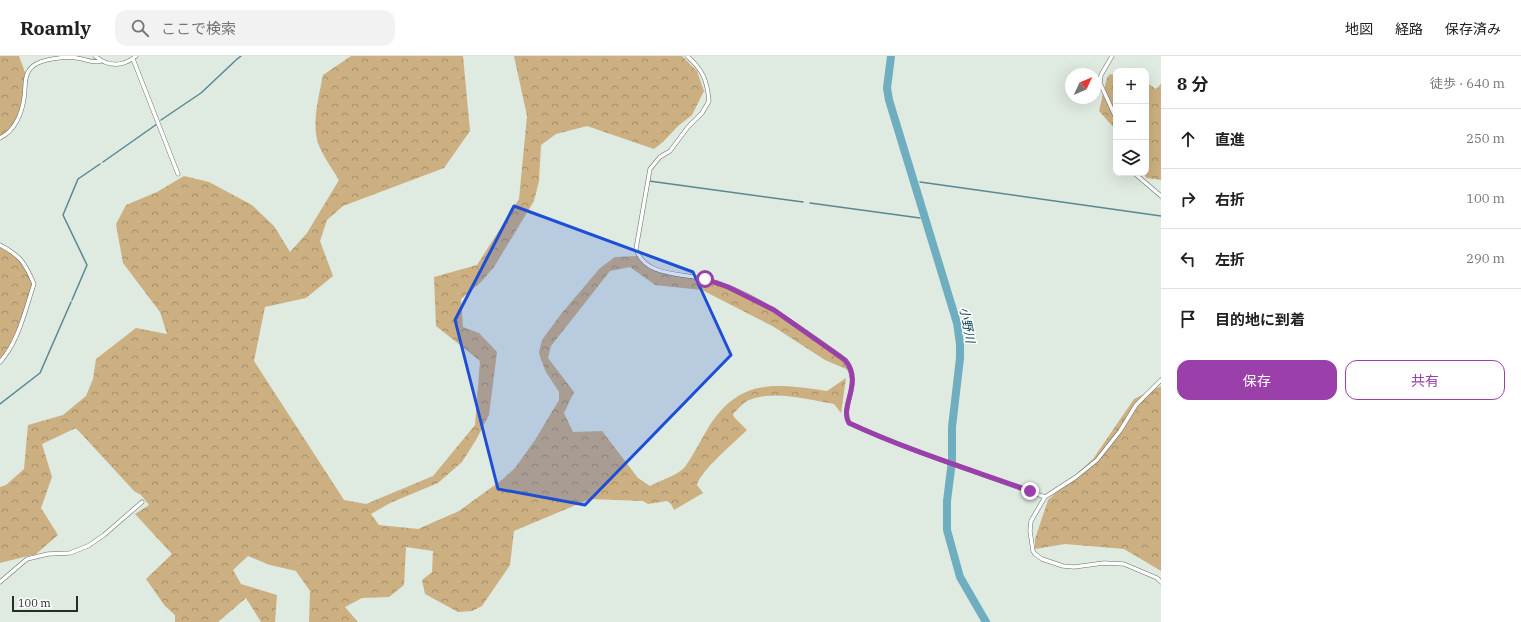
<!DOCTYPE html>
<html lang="ja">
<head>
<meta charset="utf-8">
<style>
  :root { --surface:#fff; --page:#f2f2f2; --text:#202124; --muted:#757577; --line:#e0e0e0; --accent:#9b40ab }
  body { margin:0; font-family:"IBM Plex Serif","Noto Sans JP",serif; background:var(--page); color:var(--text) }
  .controls { position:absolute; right:12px; top:12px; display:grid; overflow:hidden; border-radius:8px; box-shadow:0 4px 16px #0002 }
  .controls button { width:36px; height:36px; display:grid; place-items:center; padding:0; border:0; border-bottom:1px solid var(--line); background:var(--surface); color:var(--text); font:20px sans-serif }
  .compass { position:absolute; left:1065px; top:12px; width:36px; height:36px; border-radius:50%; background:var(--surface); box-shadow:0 4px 16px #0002; rotate:46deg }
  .scale { position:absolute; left:12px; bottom:10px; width:66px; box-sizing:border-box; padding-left:4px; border:2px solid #282c28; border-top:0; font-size:11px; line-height:14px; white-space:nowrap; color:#282c28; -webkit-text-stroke:3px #fff; paint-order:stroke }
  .stop { position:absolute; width:12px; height:12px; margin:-9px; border:3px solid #9b40ab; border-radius:50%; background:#fff }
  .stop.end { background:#9b40ab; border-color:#fff; box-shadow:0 1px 4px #0008 }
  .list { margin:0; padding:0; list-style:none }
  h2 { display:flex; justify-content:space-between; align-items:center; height:52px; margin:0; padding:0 16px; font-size:17px }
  h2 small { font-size:13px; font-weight:400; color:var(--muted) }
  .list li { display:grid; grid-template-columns:26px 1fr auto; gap:12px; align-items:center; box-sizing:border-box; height:60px; padding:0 16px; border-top:1px solid var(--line) }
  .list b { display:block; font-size:15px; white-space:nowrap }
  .list em { font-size:13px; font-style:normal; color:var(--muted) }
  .actions { display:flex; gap:8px; padding:12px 16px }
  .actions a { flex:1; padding:9px 0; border:1px solid var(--accent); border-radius:12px; text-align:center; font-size:14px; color:var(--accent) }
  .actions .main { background:var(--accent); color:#fff }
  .icon { flex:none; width:22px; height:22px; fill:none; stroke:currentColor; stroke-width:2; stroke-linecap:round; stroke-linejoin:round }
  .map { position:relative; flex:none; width:1161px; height:566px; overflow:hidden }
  header { display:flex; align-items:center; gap:24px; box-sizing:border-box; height:56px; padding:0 20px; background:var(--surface); border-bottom:1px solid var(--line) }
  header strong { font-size:19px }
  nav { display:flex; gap:22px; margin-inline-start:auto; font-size:14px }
  .search { width:280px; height:36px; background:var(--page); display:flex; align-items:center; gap:10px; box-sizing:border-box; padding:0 14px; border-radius:12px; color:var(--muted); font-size:15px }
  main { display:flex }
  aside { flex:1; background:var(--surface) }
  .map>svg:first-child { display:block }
</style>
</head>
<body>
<header>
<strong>Roamly</strong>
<div class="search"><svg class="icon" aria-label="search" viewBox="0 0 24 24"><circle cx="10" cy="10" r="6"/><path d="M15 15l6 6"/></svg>ここで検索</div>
<nav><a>地図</a><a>経路</a><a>保存済み</a></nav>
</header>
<main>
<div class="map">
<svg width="1161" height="566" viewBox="0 0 1161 566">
  <defs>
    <pattern id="forest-crowns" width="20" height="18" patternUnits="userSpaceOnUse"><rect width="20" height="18" fill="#ccb081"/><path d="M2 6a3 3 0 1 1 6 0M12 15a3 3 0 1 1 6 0" fill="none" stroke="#a68f6a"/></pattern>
  </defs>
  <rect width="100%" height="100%" fill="#dfeae1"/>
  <path fill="url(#forest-crowns)" d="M0,0H19L26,19L20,57L12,73L0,82Z
    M351,0H463L470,75L444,112L343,150L327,164L320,185L333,220L306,242L265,251L254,305L344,444L366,448L433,420L475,369L480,305L436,270L434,221L477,209L519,143L527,60L514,0H682L697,15L704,35L692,59L678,70L663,86L654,93L587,70L556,78L541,89L539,125L534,145L494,211L481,226L461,243L463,271L479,277L497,296L489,359L476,384L462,406L438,427L390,447L371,458L379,469L418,473L459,455L503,423L515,412L535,384L559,344V336L546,316L540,301L539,296L542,284L561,258L600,212L615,201L638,200L658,214L705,223L754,244L840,300L851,315L825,304L774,271L702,234L655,229L630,211L610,215L551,290L548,302L574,336L564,357L573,376L602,375L638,422L650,430C659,425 675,420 683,413C688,409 702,382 707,374C738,322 774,327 827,335L846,322L841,357L834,348C809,344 771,333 747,345C742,348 737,354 733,358L734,361L747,374C735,386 700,415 697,429L703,437L674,454L671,448L667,445L648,448L643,445L590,443L514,475L510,509L482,550L472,555L458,556L425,538L422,524L432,516L433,495L406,491L404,529L389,541L362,542L345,551L358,566H309L310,535L296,515L270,509L248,500L233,514L241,528L277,539L275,566H261L246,542L218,566H175V559L165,550L146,523L172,498L135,458L149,449L141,439L134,435L76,372L42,388L52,421L41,452L58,479L36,498L0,507V431L6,429L24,413L28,369L63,359L86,340L93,323L96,303L136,272L167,278L160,256L123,207L116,168L126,149L157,136L184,120L209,126L252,149L274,170L290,196L307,177L339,124C333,114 325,103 320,92C310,72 319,40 323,19Z
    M1110,18L1116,19V74L1099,55L1107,22Z
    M1146,26L1156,33L1161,28V124L1147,122L1142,117H1146Z
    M0,189L19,201L34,228L12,289L0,306Z
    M1161,330V515L1124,493L1065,488L1035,493V483L1048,444L1093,403L1134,343Z"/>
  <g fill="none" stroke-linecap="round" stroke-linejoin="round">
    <path stroke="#598792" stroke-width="1.5" d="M236,4L241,0
      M161,64L201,37L235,5
      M103,106L157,68
      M649,125L803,146
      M913,125H916
      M920,126L1161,160
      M810,147L920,162
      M925,163H926
      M72,244L87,209L63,159L78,123L100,108
      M0,348L40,317L71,246"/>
    <path stroke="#6eaec0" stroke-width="8" d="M891,0L887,32L889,44L957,267L960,288V302L952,371V405L947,445V474L960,521L986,566"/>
    <g stroke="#677068" stroke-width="4.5">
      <path id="street" d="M95,0C108,11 123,11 136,0
        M687,0C703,14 707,24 709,45L702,57L688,71L670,95L660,101L650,113L636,193C645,221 682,217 705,223C756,237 798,271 840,300C868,326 838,349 849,367C912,396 980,417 1045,441
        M1112,0L1101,19L1100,27L1116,62
        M133,3L178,118
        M0,82C15,75 22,57 24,42C26,31 23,18 33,10C41,3 67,0 77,2C85,3 94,8 101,5
        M1134,117L1161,140
        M0,189C21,200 25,207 34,228C25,254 19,285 0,306
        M1161,324L1136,349L1120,375L1097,404L1076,421L1045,441L1031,465L1030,475L1033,495L1035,498L1042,503L1063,510L1074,511L1104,507L1124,508L1157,522L1161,526
        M0,526L27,503L48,498L70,497L88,490L104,479L142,446"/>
    </g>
    <use href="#street" stroke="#fff" stroke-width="3.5"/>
  </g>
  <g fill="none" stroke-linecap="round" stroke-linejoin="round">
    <path stroke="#9b40ab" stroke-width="5" d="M705,223L728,231L774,254L845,304C864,326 839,350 849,367C907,394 969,413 1030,435"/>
  </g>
  <path fill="#1d4ed8" fill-opacity="0.2" stroke="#1d4ed8" stroke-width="3" stroke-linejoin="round" d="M514,150L693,216L731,299L585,449L498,433L455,264Z"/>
  <g text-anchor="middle" stroke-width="3" stroke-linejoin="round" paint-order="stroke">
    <g font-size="12" font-style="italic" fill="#023f4d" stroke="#fff">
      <text transform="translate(967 269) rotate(79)" y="4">小野川</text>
    </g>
  </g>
</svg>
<div class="controls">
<button>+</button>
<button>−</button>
<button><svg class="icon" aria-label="layers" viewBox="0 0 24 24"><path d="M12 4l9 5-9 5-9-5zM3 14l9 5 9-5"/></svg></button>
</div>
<svg class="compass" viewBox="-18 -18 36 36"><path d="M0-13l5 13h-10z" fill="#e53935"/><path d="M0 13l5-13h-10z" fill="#757577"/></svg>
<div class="scale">100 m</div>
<div class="stop" style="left:705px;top:223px"></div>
<div class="stop end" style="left:1030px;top:435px"></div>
</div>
<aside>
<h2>8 分<small>徒歩 · 640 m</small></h2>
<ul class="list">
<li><svg class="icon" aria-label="ahead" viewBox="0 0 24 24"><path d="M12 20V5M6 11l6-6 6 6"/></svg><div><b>直進</b></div><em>250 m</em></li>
<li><svg class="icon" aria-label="right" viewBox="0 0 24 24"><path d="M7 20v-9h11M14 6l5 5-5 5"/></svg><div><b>右折</b></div><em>100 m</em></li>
<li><svg class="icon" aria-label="left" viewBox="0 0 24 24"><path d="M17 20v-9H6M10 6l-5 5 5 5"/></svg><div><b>左折</b></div><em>290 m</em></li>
<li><svg class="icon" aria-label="arrive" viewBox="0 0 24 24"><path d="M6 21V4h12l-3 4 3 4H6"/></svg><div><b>目的地に到着</b></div></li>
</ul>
<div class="actions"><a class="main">保存</a><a>共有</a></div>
</aside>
</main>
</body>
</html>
